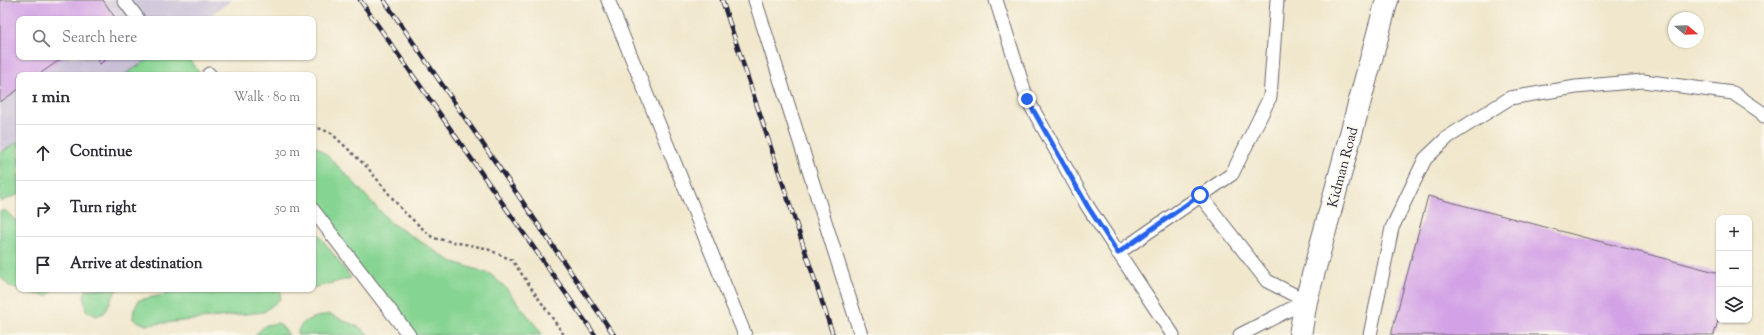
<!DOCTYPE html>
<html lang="en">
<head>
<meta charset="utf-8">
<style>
  :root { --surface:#fff; --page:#f7f7f7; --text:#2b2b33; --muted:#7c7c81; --line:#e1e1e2 }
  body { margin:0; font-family:"Sorts Mill Goudy",serif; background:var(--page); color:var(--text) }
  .controls { position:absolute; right:12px; bottom:12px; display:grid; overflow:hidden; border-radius:8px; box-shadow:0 1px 3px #0004 }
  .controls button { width:36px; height:36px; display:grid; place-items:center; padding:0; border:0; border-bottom:1px solid var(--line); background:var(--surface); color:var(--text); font:20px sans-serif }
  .compass { position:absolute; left:1668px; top:12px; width:36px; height:36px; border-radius:50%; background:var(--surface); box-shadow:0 1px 3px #0004; rotate:109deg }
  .stop { position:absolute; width:12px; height:12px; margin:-9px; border:3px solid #2563eb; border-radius:50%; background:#fff }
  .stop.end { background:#2563eb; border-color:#fff; box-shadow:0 1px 4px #0008 }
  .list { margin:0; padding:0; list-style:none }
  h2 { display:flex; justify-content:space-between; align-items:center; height:52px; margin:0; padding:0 16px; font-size:17px }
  h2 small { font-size:13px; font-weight:400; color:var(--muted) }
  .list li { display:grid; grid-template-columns:26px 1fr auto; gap:12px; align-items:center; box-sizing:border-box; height:56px; padding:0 16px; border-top:1px solid var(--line) }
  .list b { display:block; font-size:15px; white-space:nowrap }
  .list em { font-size:13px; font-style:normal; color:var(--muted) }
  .icon { flex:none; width:22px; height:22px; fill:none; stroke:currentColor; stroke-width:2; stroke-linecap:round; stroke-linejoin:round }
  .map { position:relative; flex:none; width:1764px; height:335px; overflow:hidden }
  .search { position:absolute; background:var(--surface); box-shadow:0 1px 3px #0004; left:16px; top:16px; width:300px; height:44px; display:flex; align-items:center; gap:10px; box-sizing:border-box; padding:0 14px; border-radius:8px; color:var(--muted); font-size:15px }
  .panel { position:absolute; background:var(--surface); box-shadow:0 1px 3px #0004; left:16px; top:72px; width:300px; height:220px; border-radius:8px }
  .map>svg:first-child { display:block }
</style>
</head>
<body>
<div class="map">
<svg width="1764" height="335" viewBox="0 0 1764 335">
  <rect width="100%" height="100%" fill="#fbf7ec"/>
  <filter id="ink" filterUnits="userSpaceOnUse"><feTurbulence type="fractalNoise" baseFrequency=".025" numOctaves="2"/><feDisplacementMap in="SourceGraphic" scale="8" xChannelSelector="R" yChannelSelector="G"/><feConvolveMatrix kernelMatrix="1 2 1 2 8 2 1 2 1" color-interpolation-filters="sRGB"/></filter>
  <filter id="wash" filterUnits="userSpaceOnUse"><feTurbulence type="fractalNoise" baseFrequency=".012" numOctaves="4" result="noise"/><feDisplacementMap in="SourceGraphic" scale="16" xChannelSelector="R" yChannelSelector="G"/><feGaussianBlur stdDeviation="0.9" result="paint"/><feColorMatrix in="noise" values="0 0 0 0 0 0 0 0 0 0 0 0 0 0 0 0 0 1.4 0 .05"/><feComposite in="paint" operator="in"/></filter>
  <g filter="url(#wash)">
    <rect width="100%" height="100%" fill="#f0e7cc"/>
    <path fill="#c9bfd7" d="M0,0H232L205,19H19V57H151L125,75H19V149L0,162Z"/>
    <path fill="#86d492" stroke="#547b66" d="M152,57H187L201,75H124Z
      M19,141V194L0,202V153Z
      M313,146L318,147L344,172L391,223L451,261L490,274L505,287L543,335H409L313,210Z
      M0,211H6L19,224V289L9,286L0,276Z
      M313,227L351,278L313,288Z
      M19,289H55L48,296L31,293Z
      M87,289H117L104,313L96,316L86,310L84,295Z
      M165,289H278L281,292L280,299L264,312L146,325L133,319L134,309L139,300L168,294Z
      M329,314L359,327L369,335H297C299,319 317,317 329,314Z
      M279,323L289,335H255L266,325Z"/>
    <g id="blocks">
      <path fill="#d3a2e6" d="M0,0H103L116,19H19V57H64L38,75H19V89L0,102Z
        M95,57H109L100,64Z
        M1428,196L1719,273V317L1714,335H1391Z"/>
    </g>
  </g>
  <g filter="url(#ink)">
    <use href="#blocks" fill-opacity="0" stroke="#6a676e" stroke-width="1"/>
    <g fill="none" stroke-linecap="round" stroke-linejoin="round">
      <g stroke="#6a676e" stroke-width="15">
        <path id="service" d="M124,0L138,19
          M608,0L745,335
          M755,0L861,335
          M996,0L1027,99L1088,207L1173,335
          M209,74L210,75
          M1200,195L1267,281L1306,301L1240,335
          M313,210L409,335
          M1118,253L1232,174L1270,97L1277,0
          M1370,335L1392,228L1425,159L1448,137L1510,98L1576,87L1643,81L1733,93L1761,112L1764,116"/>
      </g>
      <g stroke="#6a676e" stroke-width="24">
        <path id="minor" d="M1300,335L1306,301L1387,0"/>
      </g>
      <path stroke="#6a676e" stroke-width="2.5" stroke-dasharray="3 3" stroke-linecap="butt" d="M313,126L331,133L367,167L403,211L433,238L485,248L512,260L564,335"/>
      <use href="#service" stroke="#fff" stroke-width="13"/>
      <use href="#minor" stroke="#fff" stroke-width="22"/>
      <g stroke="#22223b" stroke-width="4.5">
        <path id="rail" d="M360,0L595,335
          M384,0L614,335
          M722,0L833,335"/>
      </g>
      <use href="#rail" stroke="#fbf7ec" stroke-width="3" stroke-dasharray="9" stroke-linecap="butt"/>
    </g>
  </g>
  <g fill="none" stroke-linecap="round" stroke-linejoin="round" filter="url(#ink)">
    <path stroke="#2563eb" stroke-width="5" d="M1027,99L1088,207L1118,253L1200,195"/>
  </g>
  <g text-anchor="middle" stroke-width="3.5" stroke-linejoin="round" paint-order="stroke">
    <g font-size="14" fill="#22223b" stroke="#fbf7ec">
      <text transform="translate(1342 167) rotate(-75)" y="5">Kidman Road</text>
    </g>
  </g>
</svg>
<div class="controls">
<button>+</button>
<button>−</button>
<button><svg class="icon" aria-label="layers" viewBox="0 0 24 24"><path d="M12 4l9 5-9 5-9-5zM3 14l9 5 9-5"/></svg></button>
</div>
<svg class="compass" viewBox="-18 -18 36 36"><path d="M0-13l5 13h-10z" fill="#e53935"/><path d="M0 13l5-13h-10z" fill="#7c7c81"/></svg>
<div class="stop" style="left:1200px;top:195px"></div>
<div class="stop end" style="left:1027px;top:99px"></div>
<div class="search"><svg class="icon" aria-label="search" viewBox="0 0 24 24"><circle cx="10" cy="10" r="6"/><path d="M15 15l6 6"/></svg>Search here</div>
<section class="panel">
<h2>1 min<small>Walk · 80 m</small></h2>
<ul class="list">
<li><svg class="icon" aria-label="ahead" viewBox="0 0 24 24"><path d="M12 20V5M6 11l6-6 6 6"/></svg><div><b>Continue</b></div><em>30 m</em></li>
<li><svg class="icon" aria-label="right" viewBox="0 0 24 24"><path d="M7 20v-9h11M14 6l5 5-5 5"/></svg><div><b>Turn right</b></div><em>50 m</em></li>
<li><svg class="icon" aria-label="arrive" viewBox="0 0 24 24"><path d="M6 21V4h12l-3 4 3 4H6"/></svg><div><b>Arrive at destination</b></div></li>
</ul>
</section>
</div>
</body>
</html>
